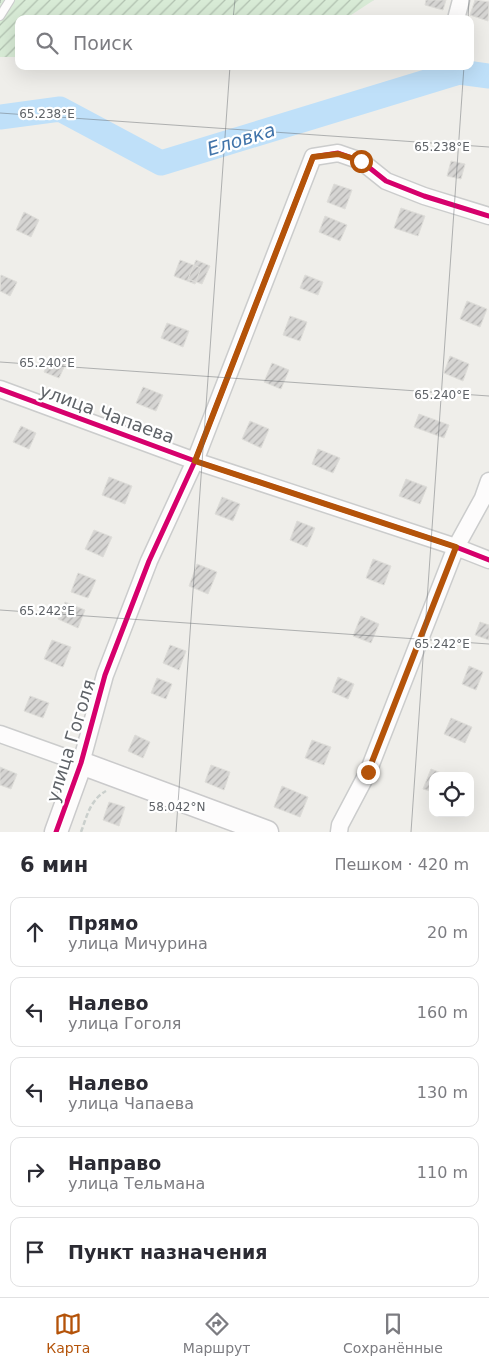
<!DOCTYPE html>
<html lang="ru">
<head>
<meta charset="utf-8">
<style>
  :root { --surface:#fff; --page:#f7f7f7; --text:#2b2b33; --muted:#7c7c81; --line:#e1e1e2; --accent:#b45309 }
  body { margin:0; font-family:"DejaVu Sans",sans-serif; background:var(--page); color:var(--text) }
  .controls { position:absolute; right:15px; bottom:15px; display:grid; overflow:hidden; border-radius:10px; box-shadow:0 5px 20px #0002 }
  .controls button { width:45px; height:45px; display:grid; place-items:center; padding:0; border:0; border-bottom:1px solid var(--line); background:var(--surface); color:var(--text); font:25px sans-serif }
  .stop { position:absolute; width:15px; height:15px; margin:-11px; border:4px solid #b45309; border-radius:50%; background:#fff }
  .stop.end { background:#b45309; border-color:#fff; box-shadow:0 1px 5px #0008 }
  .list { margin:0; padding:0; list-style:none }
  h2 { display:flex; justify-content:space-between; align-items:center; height:65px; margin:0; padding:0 20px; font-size:21px }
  h2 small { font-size:16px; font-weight:400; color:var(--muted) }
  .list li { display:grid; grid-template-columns:32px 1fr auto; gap:15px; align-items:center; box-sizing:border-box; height:70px; margin:0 10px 10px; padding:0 10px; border:1px solid var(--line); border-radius:10px }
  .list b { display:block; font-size:19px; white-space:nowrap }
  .list p { margin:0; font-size:16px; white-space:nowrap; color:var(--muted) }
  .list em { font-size:16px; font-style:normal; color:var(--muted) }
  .icon { flex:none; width:28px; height:28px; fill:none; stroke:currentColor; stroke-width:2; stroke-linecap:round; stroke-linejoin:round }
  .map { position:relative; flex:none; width:489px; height:832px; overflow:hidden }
  .search { position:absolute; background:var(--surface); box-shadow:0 5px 20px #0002; left:15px; right:15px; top:15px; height:55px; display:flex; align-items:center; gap:12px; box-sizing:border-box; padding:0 18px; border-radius:10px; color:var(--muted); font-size:19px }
  .sheet { height:465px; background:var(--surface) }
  nav { display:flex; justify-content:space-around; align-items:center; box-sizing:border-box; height:70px; border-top:1px solid var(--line); background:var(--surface); font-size:14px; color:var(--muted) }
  nav a { display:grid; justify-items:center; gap:2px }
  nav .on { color:var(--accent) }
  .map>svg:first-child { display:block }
</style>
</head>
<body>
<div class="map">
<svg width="489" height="832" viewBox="0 0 489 832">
  <defs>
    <pattern id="garden-furrows" width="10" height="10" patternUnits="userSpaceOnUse" patternTransform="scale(1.25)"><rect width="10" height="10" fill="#d8ebd6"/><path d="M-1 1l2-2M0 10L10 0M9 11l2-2" fill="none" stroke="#b2c2b1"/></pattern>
    <pattern id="building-hatch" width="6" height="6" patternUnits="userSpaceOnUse" patternTransform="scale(1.25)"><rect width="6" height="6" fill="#d6d5d3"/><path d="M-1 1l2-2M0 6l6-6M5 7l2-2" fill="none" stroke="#b1b0af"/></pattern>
  </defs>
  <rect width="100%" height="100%" fill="#efeeea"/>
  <path fill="url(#garden-furrows)" d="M0,0H374L345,19H19V57H0Z"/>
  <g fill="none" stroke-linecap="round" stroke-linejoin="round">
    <path stroke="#bfe0f9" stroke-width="25" d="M0,117L60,109L161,163L459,72L489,76"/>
  </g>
  <path fill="url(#building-hatch)" stroke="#deddd9" d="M426,0H446L443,10L425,5Z
    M475,0L489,2L488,21L470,15Z
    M451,161L465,164L461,179L447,176Z
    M334,184L352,190L345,209L327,202Z
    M401,208L425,216L418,236L394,228Z
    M24,212L39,220L31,237L16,230Z
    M325,216L347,225L340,241L319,232Z
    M180,260L201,268L195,284L174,276Z
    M196,260L210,266L202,284L188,279Z
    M1,275L17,282L10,296L0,291Z
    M305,275L323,282L318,295L300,288Z
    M467,301L487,309L480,327L460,319Z
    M290,316L307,322L300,341L283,335Z
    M167,323L189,331L183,347L161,338Z
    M51,356L66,363L59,378L44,372Z
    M450,356L469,364L463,381L444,373Z
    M272,363L289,370L281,389L264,382Z
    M143,387L163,395L156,411L136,403Z
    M419,414L449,425L444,438L414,427Z
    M250,421L269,429L261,448L242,439Z
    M21,426L36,433L29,449L13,442Z
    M318,449L340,458L333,473L312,464Z
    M109,477L132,486L125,504L102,495Z
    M406,479L427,487L420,504L399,496Z
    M222,497L240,504L233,521L215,514Z
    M297,521L315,528L307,547L290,540Z
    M94,530L112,537L103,557L85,549Z
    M373,559L391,566L384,585L366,578Z
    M197,564L217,572L208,594L189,586Z
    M78,573L96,580L88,598L71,592Z
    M65,602L85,610L78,628L58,619Z
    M361,616L379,624L371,643L353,636Z
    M480,622L489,625V640L475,635Z
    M52,640L71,647L63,667L44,659Z
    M170,645L186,651L179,670L163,663Z
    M469,666L483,672L476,690L462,684Z
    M338,677L354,684L348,699L332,692Z
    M157,678L172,684L166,699L151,693Z
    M30,696L49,703L43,718L24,711Z
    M451,718L472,727L465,743L444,734Z
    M135,735L150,742L143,758L128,751Z
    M312,740L331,747L324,765L305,758Z
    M211,765L230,772L224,790L205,782Z
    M0,767L17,774L11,789L0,785Z
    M431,769L449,776H433V792L423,789Z
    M282,786L308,797L300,817L274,807Z
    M109,802L125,807L119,826L103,820Z"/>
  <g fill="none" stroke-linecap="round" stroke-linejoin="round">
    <g stroke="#cbcccc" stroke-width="10">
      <path id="lane" d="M0,16L10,0"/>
    </g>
    <g stroke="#cbcccc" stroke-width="19">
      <path id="street" d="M456,19L461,0
        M0,389L195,461L456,547L489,560
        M0,734L81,763L105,675L149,561L195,461L313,157L338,153L361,161L386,181L424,196L489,216
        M339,832L340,825L368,772L456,547L483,498L489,481"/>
    </g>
    <g stroke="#cacacb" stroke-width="25">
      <path id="secondary" d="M56,832L81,763L267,832"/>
    </g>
    <path stroke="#cacfcc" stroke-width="2.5" stroke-dasharray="5 2.5" stroke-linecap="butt" d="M81,832C87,816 90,800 106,791"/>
    <use href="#lane" stroke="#fdfcfc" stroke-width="8"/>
    <use href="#street" stroke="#fdfcfc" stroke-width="16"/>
    <use href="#secondary" stroke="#fdfcfc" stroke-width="22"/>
    <g stroke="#fff" stroke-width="8">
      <path id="cycleway" d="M0,389L195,461L456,547L489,560
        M56,832L81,763L105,675L149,561L195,461L313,157L338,153L361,161L386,181L424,196L489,216"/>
    </g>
    <use href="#cycleway" stroke="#d6006c" stroke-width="5"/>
  </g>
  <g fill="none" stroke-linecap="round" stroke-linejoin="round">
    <path stroke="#b45309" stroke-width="6" d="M361,161L338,154L313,157L195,461L456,547L368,772"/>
  </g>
  <path fill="none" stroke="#5f6368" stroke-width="1" stroke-opacity="0.45" d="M0,3V0M233,19L235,0M468,19L469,0M0,113L489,147M0,362L489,396M0,610L489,644M176,832L230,66M411,832L464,66"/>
  <g text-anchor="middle" stroke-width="4.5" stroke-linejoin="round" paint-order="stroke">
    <g font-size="18" fill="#5f6368" stroke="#fff">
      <text transform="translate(107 414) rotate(20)" y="6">улица Чапаева</text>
      <text transform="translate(71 741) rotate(-73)" y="6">улица Гоголя</text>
    </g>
    <g font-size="19" font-style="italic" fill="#4174aa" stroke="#fff">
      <text transform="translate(241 139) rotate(-17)" y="7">Еловка</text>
    </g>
  </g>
  <g font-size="12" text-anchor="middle" fill="#5f6368" stroke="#fff" stroke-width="4.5" stroke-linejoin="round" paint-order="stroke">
    <text x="47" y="118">65.238°E</text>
    <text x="442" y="151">65.238°E</text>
    <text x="47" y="367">65.240°E</text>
    <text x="442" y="399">65.240°E</text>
    <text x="47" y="615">65.242°E</text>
    <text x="442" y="648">65.242°E</text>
    <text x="177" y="811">58.042°N</text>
  </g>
</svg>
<div class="controls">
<button><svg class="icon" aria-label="locate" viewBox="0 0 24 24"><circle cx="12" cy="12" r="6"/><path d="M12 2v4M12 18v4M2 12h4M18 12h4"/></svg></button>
</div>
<div class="stop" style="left:361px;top:161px"></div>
<div class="stop end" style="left:368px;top:772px"></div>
<div class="search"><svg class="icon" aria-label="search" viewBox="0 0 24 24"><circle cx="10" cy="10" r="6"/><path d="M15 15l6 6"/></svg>Поиск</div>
</div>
<section class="sheet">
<h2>6 мин<small>Пешком · 420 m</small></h2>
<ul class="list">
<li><svg class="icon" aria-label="ahead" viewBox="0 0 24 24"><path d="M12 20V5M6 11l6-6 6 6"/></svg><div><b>Прямо</b><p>улица Мичурина</p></div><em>20 m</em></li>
<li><svg class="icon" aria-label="left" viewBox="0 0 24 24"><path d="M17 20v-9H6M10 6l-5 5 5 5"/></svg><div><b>Налево</b><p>улица Гоголя</p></div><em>160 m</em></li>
<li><svg class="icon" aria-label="left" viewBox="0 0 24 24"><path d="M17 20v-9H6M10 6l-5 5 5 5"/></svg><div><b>Налево</b><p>улица Чапаева</p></div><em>130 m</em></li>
<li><svg class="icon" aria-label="right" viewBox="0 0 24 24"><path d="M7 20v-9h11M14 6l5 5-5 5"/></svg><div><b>Направо</b><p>улица Тельмана</p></div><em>110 m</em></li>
<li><svg class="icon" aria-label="arrive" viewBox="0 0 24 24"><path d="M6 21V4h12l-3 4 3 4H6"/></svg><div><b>Пункт назначения</b></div></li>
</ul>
</section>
<nav>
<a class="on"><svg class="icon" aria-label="map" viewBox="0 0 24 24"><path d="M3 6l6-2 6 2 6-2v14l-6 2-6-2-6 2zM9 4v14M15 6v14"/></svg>Карта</a>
<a><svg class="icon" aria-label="directions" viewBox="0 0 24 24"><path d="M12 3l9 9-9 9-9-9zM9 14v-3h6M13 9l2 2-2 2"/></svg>Маршрут</a>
<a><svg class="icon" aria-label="saved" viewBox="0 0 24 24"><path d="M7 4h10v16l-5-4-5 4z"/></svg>Сохранённые</a>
</nav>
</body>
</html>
